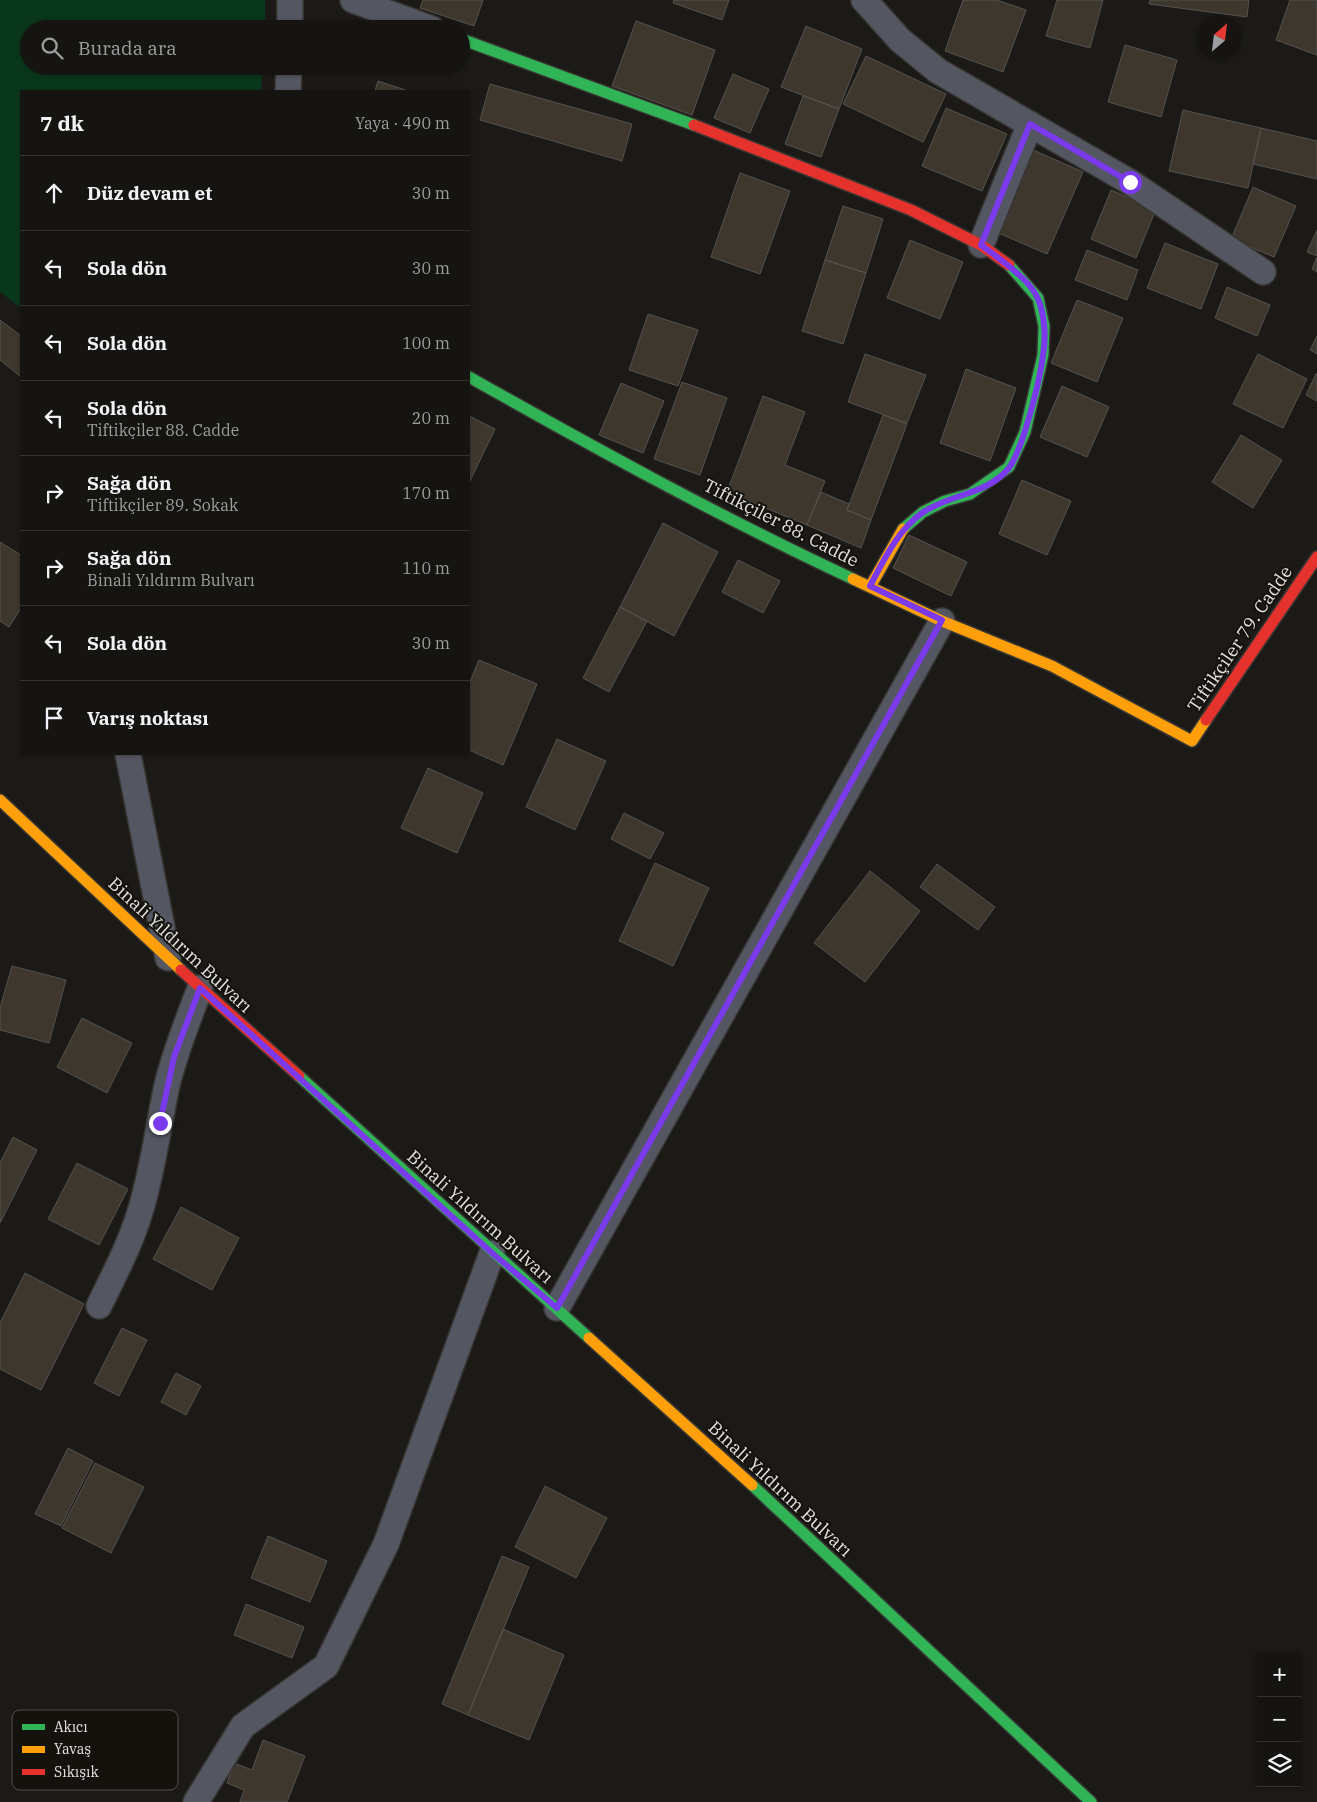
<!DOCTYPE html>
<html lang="tr">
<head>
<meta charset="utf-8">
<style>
  :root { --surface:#151410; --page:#1e1d19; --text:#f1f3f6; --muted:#9d9e9f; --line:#343330 }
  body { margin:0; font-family:"IBM Plex Serif",serif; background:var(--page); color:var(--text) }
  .controls { position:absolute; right:15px; bottom:15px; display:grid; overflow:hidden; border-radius:0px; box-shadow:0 1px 4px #0004 }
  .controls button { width:45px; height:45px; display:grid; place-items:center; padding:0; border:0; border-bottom:1px solid var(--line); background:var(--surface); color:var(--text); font:25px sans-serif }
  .compass { position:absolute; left:1197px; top:15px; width:45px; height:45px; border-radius:50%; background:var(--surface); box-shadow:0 1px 4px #0004; rotate:28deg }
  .stop { position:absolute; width:15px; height:15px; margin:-11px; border:4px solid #7c3aed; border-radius:50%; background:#fff }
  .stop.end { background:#7c3aed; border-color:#fff; box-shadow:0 1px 5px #0008 }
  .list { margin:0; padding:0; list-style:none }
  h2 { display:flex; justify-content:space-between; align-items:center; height:65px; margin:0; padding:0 20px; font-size:21px }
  h2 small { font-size:16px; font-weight:400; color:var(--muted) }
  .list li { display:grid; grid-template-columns:32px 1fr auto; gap:15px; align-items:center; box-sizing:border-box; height:75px; padding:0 20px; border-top:1px solid var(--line) }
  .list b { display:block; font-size:19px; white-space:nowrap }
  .list p { margin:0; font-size:16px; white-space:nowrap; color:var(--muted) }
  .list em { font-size:16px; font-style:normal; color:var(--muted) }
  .icon { flex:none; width:28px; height:28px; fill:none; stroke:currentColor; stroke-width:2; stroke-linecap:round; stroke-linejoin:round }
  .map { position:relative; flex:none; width:1317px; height:1802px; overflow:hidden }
  .search { position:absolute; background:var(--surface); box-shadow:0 1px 4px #0004; left:20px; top:20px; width:450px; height:55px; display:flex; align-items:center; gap:12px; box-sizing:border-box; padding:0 18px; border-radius:28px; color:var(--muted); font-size:19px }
  .panel { position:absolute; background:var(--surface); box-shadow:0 1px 4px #0004; left:20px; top:90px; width:450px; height:665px; border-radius:0px }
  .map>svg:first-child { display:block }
</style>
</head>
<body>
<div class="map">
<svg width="1317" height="1802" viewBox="0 0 1317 1802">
  <rect width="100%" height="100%" fill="#1c1a16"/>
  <path fill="#09371b" d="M0,0H265V29H29V66H263L261,91H21V308L0,292Z"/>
  <path fill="#3d372e" stroke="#55534f" d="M423,0H483L474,26L420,8Z
    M674,0H729L722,20L673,3Z
    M963,0H997L1026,10L1003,72L945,51Z
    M1057,0H1103L1090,48L1046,36Z
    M1150,0H1249L1247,17L1149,4Z
    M1290,0H1317V55L1276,40Z
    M636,21L715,50L692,115L612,86Z
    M806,26L862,49L839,109L781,87Z
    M1125,45L1177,60L1161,117L1108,102Z
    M866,56L946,94L923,142L843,104Z
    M733,74L769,89L750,133L714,118Z
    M378,81L408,91H375Z
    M490,84L632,124L622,161L480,120Z
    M803,96L839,109L821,157L785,144Z
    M946,108L1007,134L982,191L922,166Z
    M1183,110L1261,128L1248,188L1169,171Z
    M1261,128L1317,141V179L1253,164Z
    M1031,149L1083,172L1047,254L996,232Z
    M740,173L790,191L760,274L711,257Z
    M1253,187L1296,206L1274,257L1231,239Z
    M1111,190L1156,209L1136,258L1091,239Z
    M843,206L883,219L866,273L825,260Z
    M1317,230V256L1307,252Z
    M910,240L963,262L940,319L887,298Z
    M1165,243L1218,264L1201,309L1147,288Z
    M1087,250L1138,270L1127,300L1075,280Z
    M1317,257V272L1312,269Z
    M825,260L866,273L843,344L802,331Z
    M1227,287L1270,305L1257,336L1215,318Z
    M1077,300L1123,318L1097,382L1051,363Z
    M648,314L698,330L678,386L629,370Z
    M0,320L21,336V377L0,360Z
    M1317,336V354L1310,350Z
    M865,354L926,375L907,423L848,402Z
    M1258,354L1307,379L1283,428L1233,404Z
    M966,369L1016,388L990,461L940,443Z
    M1316,374H1317V401L1306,395Z
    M682,382L727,398L700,475L654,459Z
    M621,383L664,401L643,453L599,435Z
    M1062,386L1109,407L1087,457L1040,437Z
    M763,396L805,412L785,465L825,481L807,525L727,492Z
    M883,415L907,424L871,520L847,510Z
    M469,416L495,429L469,483Z
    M1241,435L1282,460L1253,508L1212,482Z
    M1022,480L1071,501L1047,555L999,534Z
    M821,492L849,504L847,510L871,520L861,548L807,525Z
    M663,523L718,552L674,636L620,607Z
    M909,535L967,562L951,596L893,568Z
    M0,542L21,555V608L9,627L0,621Z
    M738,560L780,581L763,613L722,592Z
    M620,607L647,621L609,692L583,678Z
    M479,660L537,684L503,765L469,750V684Z
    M557,739L606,761L575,830L526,807Z
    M428,768L483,793L457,853L401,828Z
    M624,813L664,833L650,859L611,839Z
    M655,863L709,888L673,966L619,941Z
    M937,864L995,907L978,930L920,887Z
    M870,871L920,911L865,982L814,943Z
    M12,966L66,980L49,1043L0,1030V1008Z
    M82,1018L132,1043L107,1093L57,1067Z
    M13,1137L37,1150L0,1223V1163Z
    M77,1163L128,1189L99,1245L48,1219Z
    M181,1207L239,1238L212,1290L153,1259Z
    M25,1273L84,1304L41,1390L0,1369V1323Z
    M122,1328L147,1340L119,1396L94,1383Z
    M176,1373L201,1386L186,1415L161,1402Z
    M68,1448L93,1461L61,1526L35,1514Z
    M95,1463L144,1487L111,1553L62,1528Z
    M545,1486L607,1518L576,1578L515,1547Z
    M268,1536L327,1561L310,1602L251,1578Z
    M502,1556L529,1567L468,1715L442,1704Z
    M246,1604L304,1627L292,1658L234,1635Z
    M503,1629L564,1655L529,1740L468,1715Z
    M263,1740L305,1756L287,1802H240L244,1790L227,1783L234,1763L252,1770Z"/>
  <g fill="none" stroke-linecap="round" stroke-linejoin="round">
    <g stroke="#373633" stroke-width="28">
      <path id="street" d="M290,0V29
        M353,0L432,29
        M864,0L900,40L938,71L1130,182L1263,272
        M288,91L289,66
        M981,245L1030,124
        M128,754L168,958
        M99,1306C114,1275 130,1245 140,1212C153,1170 158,1127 167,1085C175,1052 188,1020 200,988
        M557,1308L942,621
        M196,1802L243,1726L326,1666L386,1544L492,1253"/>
    </g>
    <g stroke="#373633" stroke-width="14">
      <path id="fast" d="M461,39L694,125
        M469,377C595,448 722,518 853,579
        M903,529L923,512L945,501L970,494L1009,467L1025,432L1043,355L1044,326L1038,298L1009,265
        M299,1076L589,1338
        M752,1485L1091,1802"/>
    </g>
    <g stroke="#373633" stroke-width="14">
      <path id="slow" d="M853,579L942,621L1052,666L1192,741L1206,720
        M870,587L903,529
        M0,800L181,970
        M589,1338L752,1485"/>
    </g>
    <g stroke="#373633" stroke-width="14">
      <path id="jam" d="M694,125L911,210L981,245L1009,265
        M1206,720L1317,557
        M181,970L299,1076"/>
    </g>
    <use href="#street" stroke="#545661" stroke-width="25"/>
    <use href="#fast" stroke="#30b455" stroke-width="11"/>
    <use href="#slow" stroke="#ff9f0a" stroke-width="11"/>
    <use href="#jam" stroke="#e5322d" stroke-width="11"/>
  </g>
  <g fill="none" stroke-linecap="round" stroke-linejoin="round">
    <path stroke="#7c3aed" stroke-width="6" d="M160,1123L174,1057L200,988L492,1253L557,1308L942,620L870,586C884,560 897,531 922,513C949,494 987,495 1009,468C1023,449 1040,380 1043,355C1046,339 1045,315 1038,299C1031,280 997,257 981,245L1030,124L1130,182"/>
  </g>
  <g text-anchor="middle" stroke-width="4" stroke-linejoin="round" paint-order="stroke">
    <g font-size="18" fill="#e3e1dd" stroke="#14120c">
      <text transform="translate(781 523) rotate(27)" y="6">Tiftikçiler 88. Cadde</text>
      <text transform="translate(1240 639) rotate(-56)" y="6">Tiftikçiler 79. Cadde</text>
      <text transform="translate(180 945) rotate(43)" y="6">Binali Yıldırım Bulvarı</text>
      <text transform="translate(480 1217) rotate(42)" y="6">Binali Yıldırım Bulvarı</text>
      <text transform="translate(780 1489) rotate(43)" y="6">Binali Yıldırım Bulvarı</text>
    </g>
  </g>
  <rect x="12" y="1710" width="166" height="80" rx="8" fill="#14120c" stroke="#52504b" stroke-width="1"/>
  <rect x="22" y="1724" width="23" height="6" fill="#30b455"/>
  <rect x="22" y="1746" width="23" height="7" fill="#ff9f0a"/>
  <rect x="22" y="1769" width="23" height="6" fill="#e5322d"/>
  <g font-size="14" fill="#e3e1dd">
    <text x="54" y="1732">Akıcı</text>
    <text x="54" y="1754">Yavaş</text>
    <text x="54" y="1777">Sıkışık</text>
  </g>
</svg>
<div class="controls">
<button>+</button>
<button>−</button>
<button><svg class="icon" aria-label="layers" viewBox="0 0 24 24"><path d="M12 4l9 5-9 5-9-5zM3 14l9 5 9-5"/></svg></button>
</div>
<svg class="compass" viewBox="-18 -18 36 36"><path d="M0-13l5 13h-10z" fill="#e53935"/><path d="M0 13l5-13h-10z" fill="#9d9e9f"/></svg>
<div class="stop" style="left:1130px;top:182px"></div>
<div class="stop end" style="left:160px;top:1123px"></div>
<div class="search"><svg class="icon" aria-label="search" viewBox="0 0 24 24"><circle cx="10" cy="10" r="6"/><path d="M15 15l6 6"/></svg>Burada ara</div>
<section class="panel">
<h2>7 dk<small>Yaya · 490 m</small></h2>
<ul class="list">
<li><svg class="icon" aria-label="ahead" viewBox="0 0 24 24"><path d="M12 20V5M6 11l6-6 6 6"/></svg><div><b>Düz devam et</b></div><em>30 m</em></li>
<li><svg class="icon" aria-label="left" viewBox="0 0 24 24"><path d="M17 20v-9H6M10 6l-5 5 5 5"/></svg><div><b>Sola dön</b></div><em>30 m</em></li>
<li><svg class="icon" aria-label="left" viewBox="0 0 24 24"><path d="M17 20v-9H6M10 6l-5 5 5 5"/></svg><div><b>Sola dön</b></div><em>100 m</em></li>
<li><svg class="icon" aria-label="left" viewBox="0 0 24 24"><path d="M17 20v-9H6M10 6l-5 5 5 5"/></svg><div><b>Sola dön</b><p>Tiftikçiler 88. Cadde</p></div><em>20 m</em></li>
<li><svg class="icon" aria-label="right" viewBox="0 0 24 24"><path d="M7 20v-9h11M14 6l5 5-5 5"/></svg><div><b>Sağa dön</b><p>Tiftikçiler 89. Sokak</p></div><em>170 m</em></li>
<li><svg class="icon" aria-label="right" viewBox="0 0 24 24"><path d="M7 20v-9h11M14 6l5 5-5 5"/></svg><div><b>Sağa dön</b><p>Binali Yıldırım Bulvarı</p></div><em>110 m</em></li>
<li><svg class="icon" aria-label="left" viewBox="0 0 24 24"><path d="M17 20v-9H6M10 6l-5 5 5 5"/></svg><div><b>Sola dön</b></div><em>30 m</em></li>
<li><svg class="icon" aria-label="arrive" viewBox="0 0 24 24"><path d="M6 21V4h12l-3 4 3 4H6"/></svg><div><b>Varış noktası</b></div></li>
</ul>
</section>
</div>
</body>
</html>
